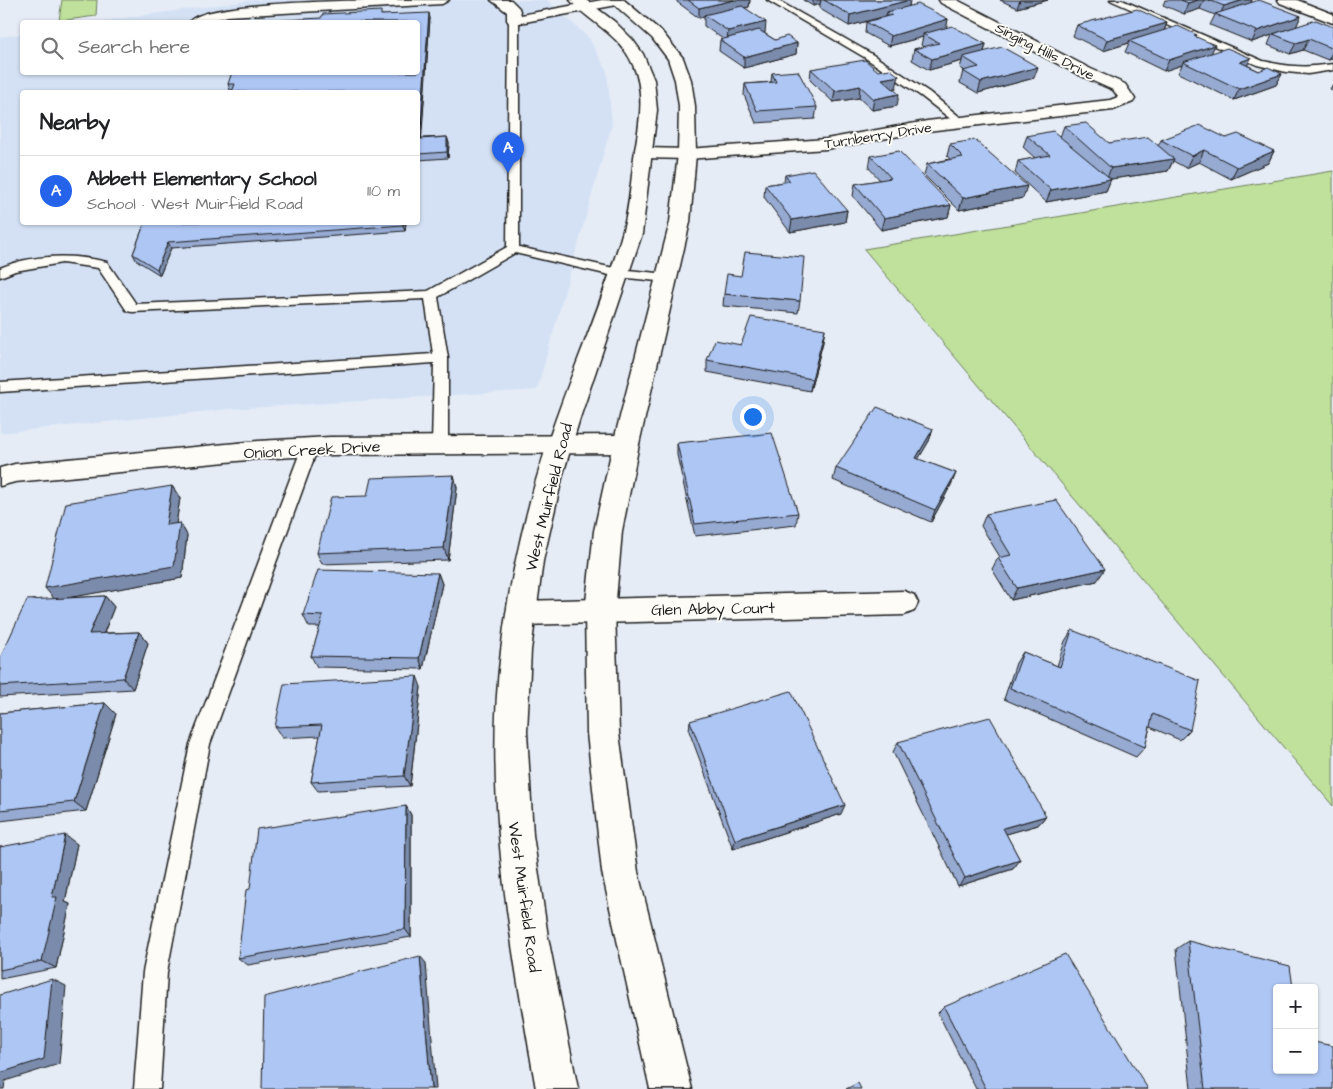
<!DOCTYPE html>
<html lang="en">
<head>
<meta charset="utf-8">
<style>
  :root { --surface:#fff; --page:#f6f6f6; --text:#202124; --muted:#757577; --line:#e0e0e0; --accent:#2563eb }
  body { margin:0; font-family:"Architects Daughter",sans-serif; background:var(--page); color:var(--text) }
  .controls { position:absolute; right:15px; bottom:15px; display:grid; overflow:hidden; border-radius:5px; box-shadow:0 1px 4px #0004 }
  .controls button { width:45px; height:45px; display:grid; place-items:center; padding:0; border:0; border-bottom:1px solid var(--line); background:var(--surface); color:var(--text); font:25px sans-serif }
  .you { position:absolute; left:752px; top:416px; width:18px; height:18px; margin:-12px; border:4px solid #fff; border-radius:50%; background:#1a73e8; box-shadow:0 0 0 8px #1a73e833 }
  .badge { display:grid; place-items:center; width:32px; height:32px; border-radius:50%; background:var(--accent); color:#fff; font-size:16px; font-weight:700 }
  .pin { position:absolute; translate:-50% -41px; filter:drop-shadow(0 1px 2px #0008) }
  .pin::after { content:''; position:absolute; top:26px; width:18px; height:15px; background:inherit; clip-path:polygon(0 0,100% 0,50% 100%) }
  .list { margin:0; padding:0; list-style:none }
  h2 { display:flex; justify-content:space-between; align-items:center; height:65px; margin:0; padding:0 20px; font-size:21px }
  h2 small { font-size:16px; font-weight:400; color:var(--muted) }
  .list li { display:grid; grid-template-columns:32px 1fr auto; gap:15px; align-items:center; box-sizing:border-box; height:70px; padding:0 20px; border-top:1px solid var(--line) }
  .list b { display:block; font-size:19px; white-space:nowrap }
  .list p { margin:0; font-size:16px; white-space:nowrap; color:var(--muted) }
  .list em { font-size:16px; font-style:normal; color:var(--muted) }
  .icon { flex:none; width:28px; height:28px; fill:none; stroke:currentColor; stroke-width:2; stroke-linecap:round; stroke-linejoin:round }
  .map { position:relative; flex:none; width:1333px; height:1089px; overflow:hidden }
  .search { position:absolute; background:var(--surface); box-shadow:0 1px 4px #0004; left:20px; top:20px; width:400px; height:55px; display:flex; align-items:center; gap:12px; box-sizing:border-box; padding:0 18px; border-radius:5px; color:var(--muted); font-size:19px }
  .panel { position:absolute; background:var(--surface); box-shadow:0 1px 4px #0004; left:20px; top:90px; width:400px; height:135px; border-radius:5px }
  .map>svg:first-child { display:block }
</style>
</head>
<body>
<div class="map">
<svg width="1333" height="1089" viewBox="0 0 1333 1089">
  <rect width="100%" height="100%" fill="#e5ecf6"/>
  <filter id="ink" filterUnits="userSpaceOnUse"><feTurbulence type="fractalNoise" baseFrequency=".02" numOctaves="2"/><feDisplacementMap in="SourceGraphic" scale="10" xChannelSelector="R" yChannelSelector="G"/><feConvolveMatrix kernelMatrix="1 2 1 2 8 2 1 2 1" color-interpolation-filters="sRGB"/></filter>
  <g filter="url(#ink)">
    <path fill="#d4e1f5" fill-rule="evenodd" d="M254,0H547L589,38L607,71L612,124L537,390L230,409L0,433V37L22,34V72H418V22H95ZM22,92H418V222H22Z"/>
    <path fill="#bfe19b" stroke="#6e7e5c" d="M62,0H97L96,16L59,21Z
      M1333,171V806L864,249Z"/>
    <g fill="none" stroke-linecap="round" stroke-linejoin="round">
      <g stroke="#1c1c1c" stroke-width="3">
        <path id="service" d="M767,0H777L870,53L929,92L966,122L965,124H957L921,96L864,57Z
          M1110,0H1122L1263,61C1290,67 1305,68 1333,64V70L1308,74L1286,72L1257,65Z
          M514,17L519,20V247L618,269L667,274L674,278L667,282L618,277L515,253L438,297L448,358V445L446,449L440,451L434,449L432,445L434,363L0,392V382L433,354L425,299L132,312L127,311L98,268L62,263L15,271L0,277V268C33,254 72,254 107,262L136,304L428,291L507,247L509,20Z
          M310,441L316,443L318,447L210,744L167,972L160,1089H134L143,972L190,744L302,447L304,443Z"/>
      </g>
      <g stroke="#1c1c1c" stroke-width="3">
        <path id="minor" d="M367,0H449L442,4L228,16L206,22H189C203,2 337,2 367,0Z
          M491,0H511L519,8L521,15L602,0L624,1L617,5L514,24L509,23L507,20V12Z
          M939,0H957L1091,69L1125,84L1135,99L1133,102L1113,110L927,131L826,149L687,159L644,158L638,157L635,153L638,149L644,148L687,149L826,139L927,121L1110,100L1118,97L1113,90L1079,75L941,3Z
          M1278,0H1297L1333,14V23L1280,3Z
          M626,435L635,438L639,444L635,450L626,453L330,455L258,459L15,482L0,486V468L15,464L258,441L330,437Z
          M904,591L914,595L918,603L914,611L904,615L521,625L511,622L506,613L511,604L521,601Z"/>
      </g>
      <g stroke="#1c1c1c" stroke-width="3">
        <path id="tertiary" d="M570,0H586L615,22L633,40L643,54L654,80L657,110L642,234L580,418L563,474L543,561L531,650L527,732L533,835L548,937L578,1089H536C511,945 483,798 501,651C509,581 525,512 547,445C570,374 602,306 622,234C630,207 631,178 635,150C640,121 645,92 633,65C620,34 590,23 570,0Z
          M609,0H624L662,32L683,58L691,80L695,106L696,154L690,222L639,444L622,531L615,611L619,733L638,872L692,1089H650L602,872L587,733L585,611L594,531L613,444L670,222L678,154L679,106L675,80L668,59L652,38Z"/>
      </g>
      <use href="#service" fill="#fdfcf7" fill-rule="evenodd"/>
      <use href="#minor" fill="#fdfcf7" fill-rule="evenodd"/>
      <use href="#tertiary" fill="#fdfcf7" fill-rule="evenodd"/>
    </g>
    <path fill="#96aad2" stroke="#1c1c1c" d="M677,0H750L749,7L745,8L765,33H764L775,40L797,43L796,54L744,68L719,51L720,40L723,39L704,26V17L699,18L677,2Z
      M803,0H910L909,7L948,19L946,28L986,44L984,52L1034,78L978,93L960,83L963,71H965L960,68L962,61L929,70L912,60L914,49L924,47L921,45L923,37L889,46L865,33L866,22L886,16L849,26L820,9V4L813,6Z
      M1000,0H1048L1017,8Z
      M1165,0H1252L1251,3L1301,16L1296,26L1333,27V59L1328,60L1303,50L1290,54L1268,45L1272,35L1252,42L1210,25L1215,15L1200,9L1184,14L1163,5Z
      M382,15L430,18L421,138L447,137L449,143L448,158L418,160V92L230,90L228,84Z
      M1167,23L1164,31L1197,35L1196,37L1211,53L1251,58L1247,65L1259,71L1282,74L1276,85L1234,100L1178,73L1182,65L1164,71L1125,52L1129,43L1103,51L1073,36L1077,25Z
      M811,69L896,88H893L897,106L872,110L859,98L833,102L810,80Z
      M772,73L817,107L815,119L756,123L744,95L745,84L771,82Z
      M1333,84V90L1330,89Z
      M1064,126L1109,143L1158,146L1161,140L1226,138L1274,151L1268,163L1231,179L1199,162L1186,168L1173,161L1168,171L1111,179L1106,191L1046,202L1015,173L1018,161L1035,158L1023,147L1027,136L1060,137Z
      M950,144L1023,198L959,210L924,175L927,164L950,159L947,156Z
      M871,156L951,205L948,217L881,230L853,196L855,184L880,180L869,168Z
      M785,175L847,210L845,222L790,232L764,197L765,185L784,182Z
      M145,222H406L405,231L171,248L160,275L136,260L133,254Z
      M724,294L800,301L798,313L723,306Z
      M823,342L810,391L707,372V360L741,345Z
      M933,429L929,441L918,459L956,473L951,485L931,522L833,480L836,468Z
      M677,443L798,513L796,525L695,536L677,455Z
      M454,475L457,488L448,560L322,564L317,553L367,496Z
      M172,486L180,498L176,524L180,523L187,535L182,578L64,598L105,596L114,607L104,633L139,632L148,643L133,689L0,697V658Z
      M986,514L1097,581L1011,600L992,569L998,558L1000,557L981,526Z
      M438,573L442,584L423,669L317,667L311,656L320,627H309L303,615Z
      M1072,630L1190,730L1180,740L1150,727L1145,747L1136,757L1004,699L1016,663L1023,652L1057,666L1065,641Z
      M421,687L410,786L318,791L311,782L320,736L282,738L275,727Z
      M105,703L116,714L86,811L0,821V713Z
      M690,721L841,814L733,849L689,731Z
      M898,742L1046,816L1038,825L1006,834L1020,860L1013,869L958,886L893,752Z
      M406,806L411,815V937L248,965L238,958L250,889Z
      M77,844L65,902L70,904L56,968L0,979V847Z
      M1188,941L1277,1070L1333,1089H1191L1176,949Z
      M944,1007L1148,1089H976L938,1013Z"/>
    <path fill="#7a8bab" stroke="#1c1c1c" d="M734,0H750L749,7L706,17L704,15V17L699,18V8Z
      M813,0H821L820,4L813,6Z
      M910,0L908,11L887,12L886,16L849,26L850,15Z
      M1020,0H1048L1017,8Z
      M1198,0H1204L1200,9L1184,14L1188,3Z
      M1244,0H1252L1248,8L1219,17L1224,6Z
      M429,13L430,18L421,145L420,139Z
      M1301,16L1296,27L1273,34L1272,35L1252,42L1257,31Z
      M948,19L946,30L923,34V37L889,46L891,36Z
      M766,22L765,33L727,42L728,31Z
      M1167,23L1163,33L1129,41V43L1103,51L1107,40Z
      M1309,39L1303,50L1290,54L1296,43Z
      M797,43L796,54L744,68V57Z
      M986,44L983,55L963,57L962,61L929,70L932,59Z
      M1215,45L1210,56L1183,62L1182,65L1164,71L1169,60Z
      M1333,51V59L1328,60Z
      M1251,58L1245,70L1240,62Z
      M1038,67L1034,78L978,93L981,82Z
      M1282,74L1276,85L1234,100L1239,89Z
      M899,76L896,88L880,91L882,79Z
      M860,86L859,98L833,102L835,91Z
      M899,94L897,106L872,110L874,99Z
      M447,137L449,143L448,158L447,152Z
      M1204,150L1199,162L1186,168L1192,156Z
      M1274,151L1268,163L1231,179L1237,167Z
      M1174,159L1168,171L1111,179L1106,191L1046,202L1051,190L1106,180L1111,168Z
      M1027,186L1023,198L959,210L963,198Z
      M951,205L948,217L881,230L884,218Z
      M847,210L845,222L790,232L792,220Z
      M403,222H406L405,231L403,225Z
      M168,242L171,248L160,275L157,269Z
      M825,329L823,342L810,391L812,379Z
      M933,429L929,441L912,470L916,458Z
      M956,473L951,485L931,522L935,510Z
      M454,475L457,488L448,560L444,548Z
      M172,486L180,498L174,537L166,525Z
      M180,523L187,535L182,578L55,600L45,588Z
      M1105,569L1097,581L1011,600L1017,588Z
      M438,573L442,584L423,669L419,658Z
      M105,596L114,607L99,645L89,634Z
      M139,632L148,643L133,689L123,678Z
      M417,676L421,687L410,786L404,776Z
      M105,703L116,714L86,811L74,802Z
      M845,805L841,814L733,849L735,840Z
      M406,806L411,815V937L405,929Z
      M1046,816L1038,825L996,837L1003,828Z
      M65,835L77,844L65,902L70,904L56,968L42,961L52,897Z
      M1020,860L1013,869L958,886L965,878Z
      M420,956L426,963L436,1089H431Z
      M52,979L66,986L59,1064L5,1081L4,1089H0V1073Z"/>
    <path fill="#aec6f4" stroke="#1c1c1c" d="M688,0H734L699,8Z
      M824,0H910L850,15Z
      M1181,0H1198L1188,3Z
      M1209,0H1244L1224,6Z
      M1259,0L1301,16L1257,31L1215,14Z
      M918,4L948,19L891,36L866,22L892,15L887,12Z
      M742,6L766,22L728,31L704,15Z
      M1137,9L1167,23L1107,40L1077,25Z
      M381,11V15L429,13L420,139L447,137V152L418,154V92H232L235,84H228L232,72H418V22H251H252L321,18L323,14Z
      M1316,20L1333,27V49L1309,39L1296,43L1273,34Z
      M952,26L986,44L932,59L914,49L939,43L923,34Z
      M1178,26L1197,35L1194,36L1215,45L1169,60L1129,41Z
      M759,30L775,40L787,36L797,43L744,57L720,40Z
      M1002,47L1038,67L981,82L963,71L979,67L963,57Z
      M1227,48L1251,58L1240,62L1259,71L1268,67L1282,74L1239,89L1183,62Z
      M865,60L878,71L890,69L899,76L882,79L899,94L874,99L860,86L835,91L811,69Z
      M798,71L817,107L757,111L745,84L776,82L772,73Z
      M1086,123L1109,143L1148,137L1174,159L1111,168L1064,126Z
      M1200,125L1226,138L1238,134L1274,151L1237,167L1204,150L1192,156L1161,140Z
      M1053,131L1111,179L1051,190L1018,161L1050,155L1027,136Z
      M975,140L1027,186L963,198L927,164L963,157L950,144Z
      M899,151L951,205L884,218L855,184L891,178L871,156Z
      M813,170L847,210L792,220L765,185L790,181L785,175Z
      M145,222H403V225L168,242L157,269L133,254Z
      M745,252L804,257L800,301L724,294L727,274L741,276Z
      M751,317L825,329L812,379L707,360L715,340L741,345Z
      M877,407L933,429L916,458L956,473L935,510L836,468Z
      M772,433L798,513L695,524L677,443Z
      M454,475L444,548L317,553L331,497L367,496L371,478Z
      M172,486L166,525L180,523L174,566L45,588L66,503Z
      M1056,500L1105,569L1017,588L998,558L1011,555L986,514Z
      M318,570L438,573L419,658L311,656L323,616L303,615Z
      M105,596L89,634L139,632L123,678L0,686V658L27,600Z
      M1072,630L1200,681L1190,730L1153,714L1145,747L1010,688L1023,652L1060,667Z
      M417,676L404,776L311,782L322,725L275,727L284,684Z
      M791,691L845,805L735,840L690,721Z
      M105,703L74,802L0,810V713Z
      M990,717L1046,816L1003,828L1020,860L965,878L898,742Z
      M406,806L405,929L238,958L246,890L250,889L257,829Z
      M65,835L52,897H57L42,961L0,970V847Z
      M1188,941L1290,966L1293,988H1277V1070H1314V1042L1333,1046V1089H1205Z
      M1065,954L1148,1089H986L944,1007Z
      M420,956L431,1089H262L264,997Z
      M52,979L44,1059L0,1073V995Z
      M858,1083L861,1089H846Z"/>
  </g>
  <g text-anchor="middle" stroke-width="4" stroke-linejoin="round" paint-order="stroke">
    <g font-size="14" fill="#1c1c1c" stroke="#fdfcf7">
      <text transform="translate(1045 51) rotate(27)" y="5">Singing Hills Drive</text>
      <text transform="translate(878 135) rotate(-9)" y="5">Turnberry Drive</text>
    </g>
    <g font-size="16" fill="#1c1c1c" stroke="#fdfcf7">
      <text transform="translate(312 449) rotate(-3)" y="6">Onion Creek Drive</text>
      <text transform="translate(548 497) rotate(-76)" y="6">West Muirfield Road</text>
      <text transform="translate(713 608) rotate(-1)" y="6">Glen Abby Court</text>
      <text transform="translate(525 897) rotate(82)" y="6">West Muirfield Road</text>
    </g>
  </g>
</svg>
<div class="controls">
<button>+</button>
<button>−</button>
</div>
<div class="you"></div>
<div class="pin badge" style="left:508px;top:173px">A</div>
<div class="search"><svg class="icon" aria-label="search" viewBox="0 0 24 24"><circle cx="10" cy="10" r="6"/><path d="M15 15l6 6"/></svg>Search here</div>
<section class="panel">
<h2>Nearby<small></small></h2>
<ul class="list">
<li><span class="badge">A</span><div><b>Abbett Elementary School</b><p>School · West Muirfield Road</p></div><em>110 m</em></li>
</ul>
</section>
</div>
</body>
</html>
